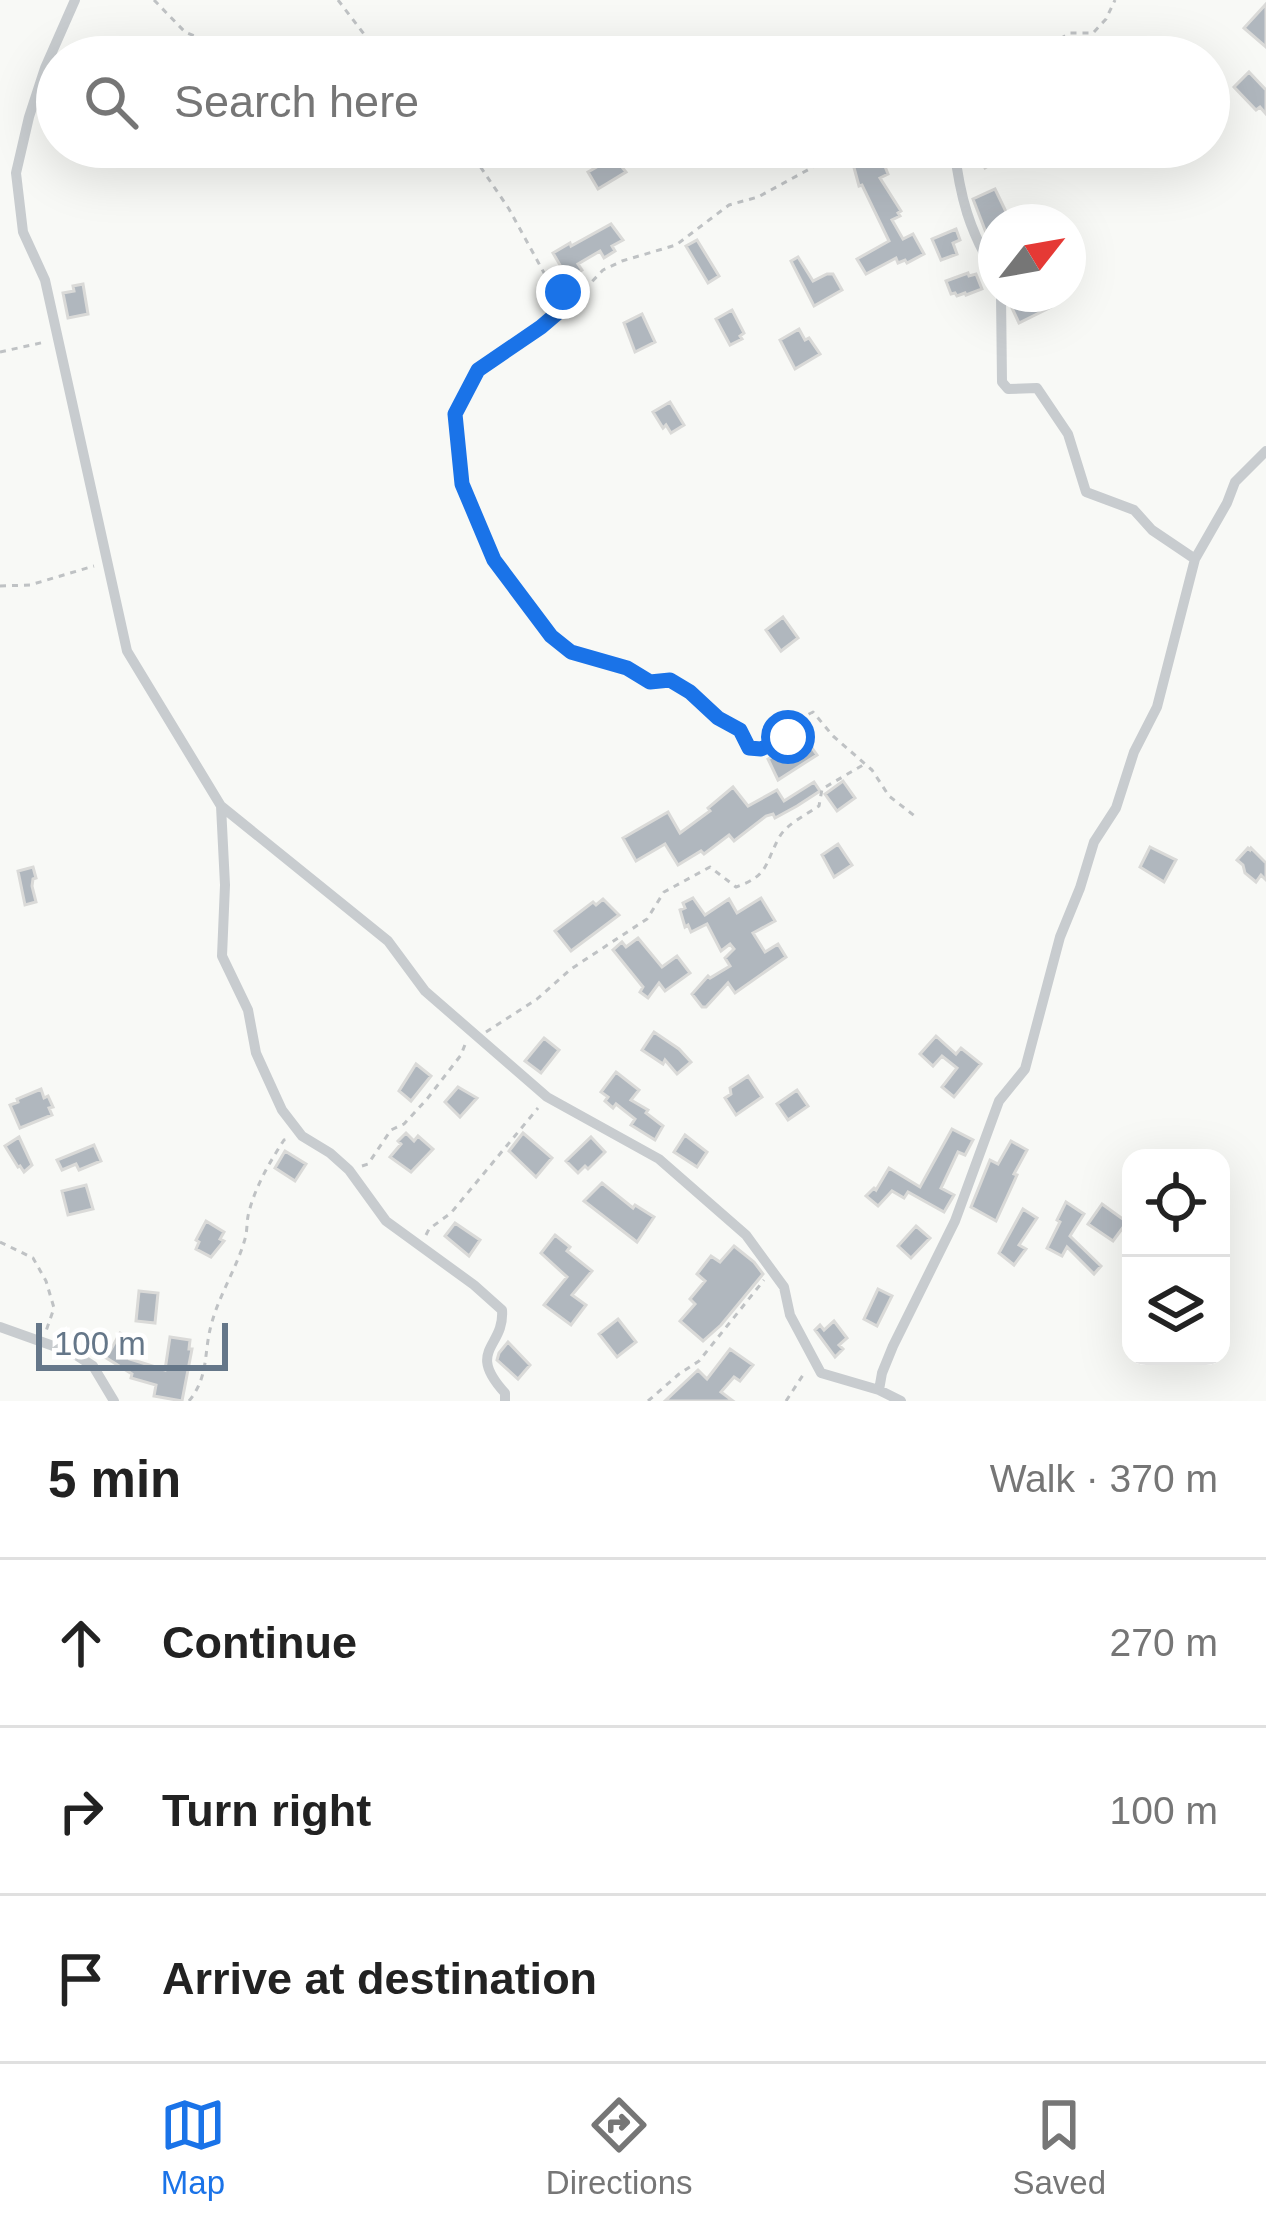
<!DOCTYPE html>
<html lang="en">
<head>
<meta charset="utf-8">
<style>
  :root { --surface:#fff; --page:#f6f6f6; --text:#222; --muted:#767676; --line:#e0e0e0; --accent:#1a73e8 }
  body { margin:0; font-family:Arial,sans-serif; background:var(--page); color:var(--text) }
  .controls { position:absolute; right:36px; bottom:36px; display:grid; overflow:hidden; border-radius:24px; box-shadow:0 12px 48px #0002 }
  .controls button { width:108px; height:108px; display:grid; place-items:center; padding:0; border:0; border-bottom:3px solid var(--line); background:var(--surface); color:var(--text); font:60px sans-serif }
  .compass { position:absolute; left:978px; top:204px; width:108px; height:108px; border-radius:50%; background:var(--surface); box-shadow:0 12px 48px #0002; rotate:59deg }
  .scale { position:absolute; left:36px; bottom:30px; width:192px; box-sizing:border-box; padding-left:12px; border:6px solid #657789; border-top:0; font-size:33px; line-height:42px; white-space:nowrap; color:#657789; -webkit-text-stroke:9px #fff; paint-order:stroke }
  .stop { position:absolute; width:36px; height:36px; margin:-27px; border:9px solid #1a73e8; border-radius:50%; background:#fff }
  .stop.end { background:#1a73e8; border-color:#fff; box-shadow:0 3px 12px #0008 }
  .list { margin:0; padding:0; list-style:none }
  h2 { display:flex; justify-content:space-between; align-items:center; height:156px; margin:0; padding:0 48px; font-size:51px }
  h2 small { font-size:39px; font-weight:400; color:var(--muted) }
  .list li { display:grid; grid-template-columns:78px 1fr auto; gap:36px; align-items:center; box-sizing:border-box; height:168px; padding:0 48px; border-top:3px solid var(--line) }
  .list b { display:block; font-size:45px; white-space:nowrap }
  .list em { font-size:39px; font-style:normal; color:var(--muted) }
  .icon { flex:none; width:66px; height:66px; fill:none; stroke:currentColor; stroke-width:2; stroke-linecap:round; stroke-linejoin:round }
  .map { position:relative; flex:none; width:1266px; height:1401px; overflow:hidden }
  .search { position:absolute; background:var(--surface); box-shadow:0 12px 48px #0002; left:36px; right:36px; top:36px; height:132px; display:flex; align-items:center; gap:30px; box-sizing:border-box; padding:0 42px; border-radius:66px; color:var(--muted); font-size:45px }
  .sheet { height:660px; background:var(--surface) }
  nav { display:flex; justify-content:space-around; align-items:center; box-sizing:border-box; height:168px; border-top:3px solid var(--line); background:var(--surface); font-size:33px; color:var(--muted) }
  nav a { display:grid; justify-items:center; gap:6px }
  nav .on { color:var(--accent) }
  .map>svg:first-child { display:block }
</style>
</head>
<body>
<div class="map">
<svg width="1266" height="1401" viewBox="0 0 1266 1401">
  <rect width="100%" height="100%" fill="#f8f9f6"/>
  <path fill="#b0b7be" stroke="#dadad8" stroke-width="3" d="M1266,4V47L1244,28Z
    M1249,72L1266,90V114L1260,107L1256,110L1234,87Z
    M974,147H1020L985,168Z
    M880,154L888,174L880,178L901,211L898,213L900,216L892,220L903,239L913,234L924,254L907,263L905,260L898,263L896,258L866,274L857,259L889,241L862,185L859,186L853,164Z
    M614,157L626,172L598,189L588,172Z
    M995,189L1011,222H996V240L990,243L973,199Z
    M611,224L623,240L612,246L615,251L604,258L600,251L578,264L582,270L568,279L553,253L570,243L571,246Z
    M956,229L960,240L953,243L957,254L941,260L932,239Z
    M697,240L719,276L708,283L686,246Z
    M798,257L813,281L827,274H833L842,290L814,306L791,261Z
    M968,273L969,276L976,274L982,289L966,295L965,293L957,296L955,293L951,294L946,281Z
    M83,284L88,314L68,318L63,293L74,291L73,286Z
    M1015,294H1045L1051,307L1019,323L1011,306V296Z
    M732,310L744,333L740,336L742,339L730,345L716,319Z
    M642,314L655,342L635,352L624,323Z
    M799,329L805,340L809,338L820,354L795,369L780,340Z
    M670,402L684,425L671,433L666,425L663,428L653,412Z
    M783,617L798,638L781,651L766,630Z
    M805,738L817,755L778,780L768,759Z
    M843,781L855,798L837,811L825,794Z
    M814,782L820,791L797,806L775,818L773,814L766,816L734,841L729,835L704,854L701,851L678,865L665,844L636,861L623,838L668,812L680,833L710,811L708,808L733,787L748,806L777,790L784,801Z
    M838,844L852,865L834,877L822,855Z
    M1150,847L1176,860L1164,882L1140,867Z
    M1248,848L1250,850L1251,848L1266,863V880L1261,875L1256,882L1245,873L1243,865L1237,860Z
    M33,867L36,878L33,879L32,886L36,902L25,905L18,871Z
    M693,898L705,915L729,899L737,913L761,898L775,921L753,933L765,952L778,944L786,957L735,993L728,983L706,1007H702L692,994L708,976L710,978L730,966L725,958L734,949L730,944L721,951L707,924L691,932L688,925L685,927L680,910L685,908L683,903Z
    M603,899L619,915L571,951L555,931L593,902L596,905Z
    M638,938L662,967L677,956L690,973L665,991L659,983L648,998L640,992L643,987L613,950L622,942L626,947Z
    M654,1032L679,1049L691,1062L677,1074L665,1060L663,1064L642,1050Z
    M936,1036L956,1054L961,1048L981,1064L954,1097L942,1087L957,1068L942,1056L933,1066L920,1054Z
    M544,1038L559,1050L541,1073L525,1061Z
    M416,1064L431,1076L411,1101L399,1091Z
    M616,1072L639,1090L631,1100L648,1110L646,1113L663,1126L655,1140L631,1125L635,1119L616,1104L613,1108L605,1101L608,1097L601,1092Z
    M748,1076L762,1097L736,1115L725,1098L731,1094L730,1088Z
    M458,1087L477,1098L460,1117L445,1102Z
    M41,1089L44,1098L48,1096L53,1107L49,1108L52,1115L20,1128L10,1105L18,1102L17,1099Z
    M797,1090L808,1106L788,1120L777,1104Z
    M952,1129L973,1140L965,1155L958,1152L941,1188L954,1195L944,1212L908,1192L904,1198L892,1191L878,1206L866,1196L874,1188L876,1190L889,1168L920,1187Z
    M406,1133L414,1141L418,1136L433,1149L411,1172L390,1157L401,1144L398,1141Z
    M523,1133L552,1158L536,1177L509,1151Z
    M685,1135L707,1152L697,1167L674,1152Z
    M19,1137L32,1165L24,1172L20,1166L18,1167L5,1146Z
    M591,1137L605,1152L588,1169L585,1166L578,1173L566,1161Z
    M1011,1141L1027,1150L1014,1174L1017,1175L996,1221L971,1207L990,1160L998,1164Z
    M94,1145L101,1161L79,1170L76,1164L62,1170L57,1160Z
    M285,1151L306,1164L295,1181L275,1168Z
    M602,1183L633,1208L635,1205L654,1217L637,1242L584,1201Z
    M86,1185L93,1209L68,1215L62,1191Z
    M1066,1202L1084,1214L1070,1236L1101,1266L1094,1274L1067,1247L1062,1256L1047,1248L1060,1222L1057,1220Z
    M1102,1204L1127,1222L1113,1241L1088,1224Z
    M1023,1209L1037,1218L1019,1245L1026,1249L1014,1265L999,1253Z
    M206,1221L224,1232L220,1239L224,1241L211,1257L196,1249L199,1242L196,1240Z
    M455,1223L480,1240L469,1256L445,1236Z
    M916,1226L930,1238L911,1258L898,1246Z
    M555,1235L570,1247L567,1251L592,1271L572,1295L586,1305L571,1325L544,1305L567,1277L541,1253Z
    M734,1246L754,1262L763,1274L721,1325L703,1341L680,1321L695,1304L690,1299L705,1281L697,1274L711,1256L720,1262Z
    M878,1289L892,1296L877,1326L864,1319Z
    M139,1291L158,1293L155,1323L136,1321Z
    M618,1319L636,1342L617,1357L599,1334Z
    M834,1321L847,1338L839,1345L843,1349L835,1357L815,1330L820,1325L824,1330Z
    M120,1333L138,1344L130,1359L165,1370L170,1337L190,1340L189,1349H192L182,1401L154,1396L156,1385L131,1378L132,1374L100,1354L101,1351L109,1353Z
    M508,1342L530,1365L518,1379L497,1360L499,1353Z
    M730,1349L753,1365L740,1381L734,1377L721,1392L733,1401H665L698,1370L707,1379Z"/>
  <g fill="none" stroke-linecap="round" stroke-linejoin="round">
    <path stroke="#bfc2c4" stroke-width="3" stroke-dasharray="6 6" stroke-linecap="butt" d="M154,0L185,32L211,43L227,57
      M338,0L367,38L391,57
      M1029,57L1070,33H1093L1106,19L1115,0
      M363,147L376,166L416,147
      M467,147L509,209L549,282L564,292H580
      M850,147L758,197L729,205L676,245L622,261L603,270L582,292L541,327L479,370L455,414L462,484L494,560L551,636L571,652L627,668L650,682L670,680L690,692L719,718L739,730L749,747C789,751 787,724 813,712L833,736L872,770L889,796L916,817
      M0,352L45,342
      M0,586L30,585L94,566
      M486,1032L537,999L571,969L647,919L664,892L710,867L736,887C770,875 764,864 780,836C787,824 807,814 819,806L822,789L863,765
      M362,1166L368,1164L391,1130L404,1124L427,1099L461,1055L466,1042
      M426,1235L429,1229L451,1213L538,1108
      M0,1242L33,1258L46,1281L54,1308L45,1334
      M189,1401C210,1375 203,1352 212,1322C220,1293 239,1264 246,1235C247,1229 247,1222 248,1216C254,1189 269,1163 284,1140L288,1139
      M648,1401L679,1374L699,1361L764,1280
      M786,1401L805,1372"/>
    <path stroke="#c8cccf" stroke-width="10" d="M75,0L45,68L29,117L16,173L23,232L45,280L127,651L221,806L388,941L425,991L547,1097L659,1159L746,1235L784,1287L790,1315L821,1373L879,1390L901,1401
      M954,147C960,197 969,231 996,274
      M1001,294L1002,382L1008,389L1037,388L1068,434L1086,492L1134,510L1152,530L1195,559
      M221,806L225,885L222,956L248,1010L256,1053L282,1110L302,1136L330,1153L349,1170L386,1221L474,1285L502,1310C505,1348 465,1349 505,1393V1401
      M0,1327L73,1353L93,1366L114,1401
      M879,1390L882,1373L893,1346L955,1221L999,1101L1025,1069L1060,937L1080,888L1094,842L1116,808L1134,752L1157,707L1195,559L1227,503L1235,482L1266,451"/>
  </g>
  <g fill="none" stroke-linecap="round" stroke-linejoin="round">
    <path stroke="#1a73e8" stroke-width="15" d="M563,292H582L541,327L478,370L455,414L462,484L494,560L551,636L571,652L627,668L650,682L670,680L690,692L718,718L740,730L749,748L761,749L788,737"/>
  </g>
</svg>
<div class="controls">
<button><svg class="icon" aria-label="locate" viewBox="0 0 24 24"><circle cx="12" cy="12" r="6"/><path d="M12 2v4M12 18v4M2 12h4M18 12h4"/></svg></button>
<button><svg class="icon" aria-label="layers" viewBox="0 0 24 24"><path d="M12 4l9 5-9 5-9-5zM3 14l9 5 9-5"/></svg></button>
</div>
<svg class="compass" viewBox="-18 -18 36 36"><path d="M0-13l5 13h-10z" fill="#e53935"/><path d="M0 13l5-13h-10z" fill="#767676"/></svg>
<div class="scale">100 m</div>
<div class="stop" style="left:788px;top:737px"></div>
<div class="stop end" style="left:563px;top:292px"></div>
<div class="search"><svg class="icon" aria-label="search" viewBox="0 0 24 24"><circle cx="10" cy="10" r="6"/><path d="M15 15l6 6"/></svg>Search here</div>
</div>
<section class="sheet">
<h2>5 min<small>Walk · 370 m</small></h2>
<ul class="list">
<li><svg class="icon" aria-label="ahead" viewBox="0 0 24 24"><path d="M12 20V5M6 11l6-6 6 6"/></svg><div><b>Continue</b></div><em>270 m</em></li>
<li><svg class="icon" aria-label="right" viewBox="0 0 24 24"><path d="M7 20v-9h11M14 6l5 5-5 5"/></svg><div><b>Turn right</b></div><em>100 m</em></li>
<li><svg class="icon" aria-label="arrive" viewBox="0 0 24 24"><path d="M6 21V4h12l-3 4 3 4H6"/></svg><div><b>Arrive at destination</b></div></li>
</ul>
</section>
<nav>
<a class="on"><svg class="icon" aria-label="map" viewBox="0 0 24 24"><path d="M3 6l6-2 6 2 6-2v14l-6 2-6-2-6 2zM9 4v14M15 6v14"/></svg>Map</a>
<a><svg class="icon" aria-label="directions" viewBox="0 0 24 24"><path d="M12 3l9 9-9 9-9-9zM9 14v-3h6M13 9l2 2-2 2"/></svg>Directions</a>
<a><svg class="icon" aria-label="saved" viewBox="0 0 24 24"><path d="M7 4h10v16l-5-4-5 4z"/></svg>Saved</a>
</nav>
</body>
</html>
